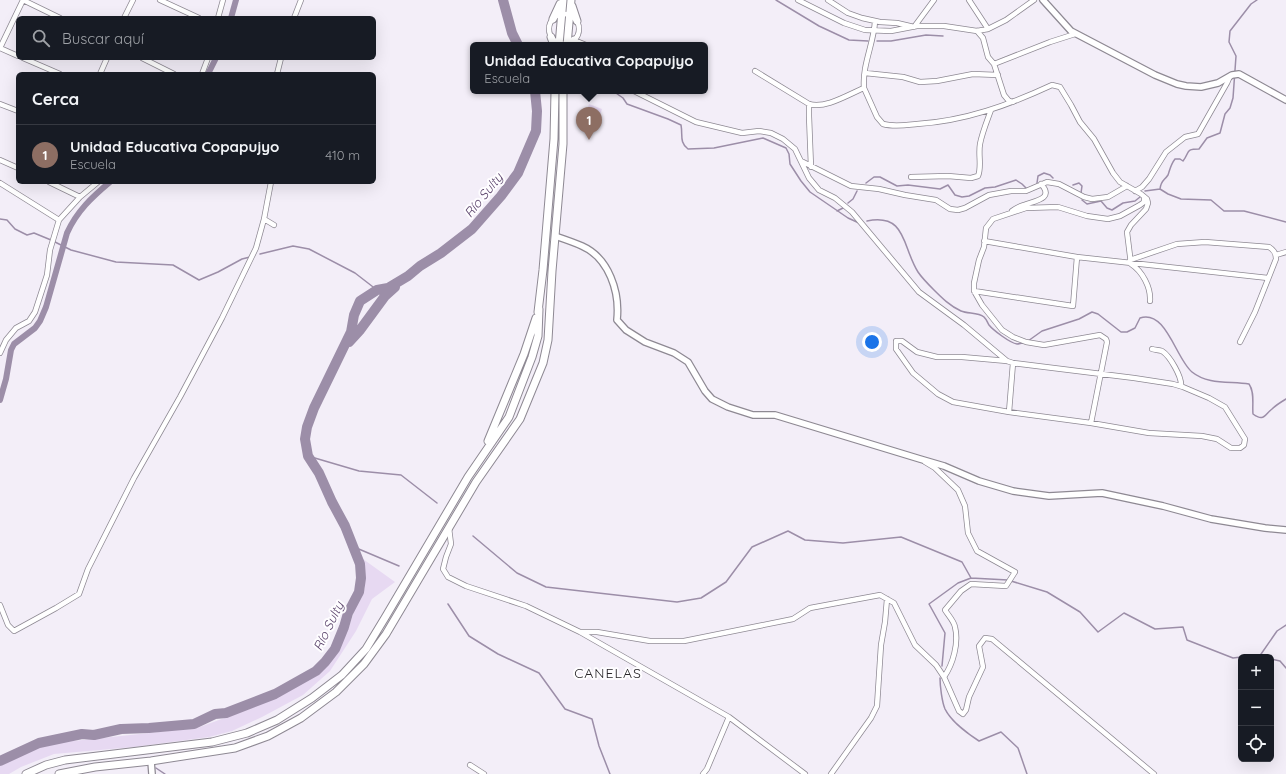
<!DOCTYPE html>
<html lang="es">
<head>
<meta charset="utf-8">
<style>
  :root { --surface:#171b24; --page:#242831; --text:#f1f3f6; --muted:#9ea1a6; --line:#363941; --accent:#0f766e }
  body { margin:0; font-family:Quicksand,sans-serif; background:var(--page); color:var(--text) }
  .controls { position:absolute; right:12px; bottom:12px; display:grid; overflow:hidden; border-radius:6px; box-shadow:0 4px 16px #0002 }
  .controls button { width:36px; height:36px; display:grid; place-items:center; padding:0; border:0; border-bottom:1px solid var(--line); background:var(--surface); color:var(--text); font:20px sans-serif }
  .you { position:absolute; left:872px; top:342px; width:14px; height:14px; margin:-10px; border:3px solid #fff; border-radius:50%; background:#1a73e8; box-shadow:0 0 0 6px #1a73e833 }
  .badge { display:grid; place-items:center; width:26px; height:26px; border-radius:50%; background:var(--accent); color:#fff; font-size:13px; font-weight:700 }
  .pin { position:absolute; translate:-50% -33px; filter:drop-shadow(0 1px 2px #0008) }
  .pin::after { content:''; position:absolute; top:21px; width:14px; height:12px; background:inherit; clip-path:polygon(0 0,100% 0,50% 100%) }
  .popup { position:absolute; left:470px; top:42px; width:238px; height:52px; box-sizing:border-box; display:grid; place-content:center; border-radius:6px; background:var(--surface); filter:drop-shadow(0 1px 3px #0005); font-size:13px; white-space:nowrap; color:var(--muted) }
  .popup b { font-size:15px; color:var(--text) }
  .popup::after { content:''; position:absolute; left:50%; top:100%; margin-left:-8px; border:8px solid transparent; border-top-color:var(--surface) }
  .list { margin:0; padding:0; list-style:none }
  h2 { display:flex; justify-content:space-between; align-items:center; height:52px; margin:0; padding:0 16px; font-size:17px }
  h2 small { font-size:13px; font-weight:400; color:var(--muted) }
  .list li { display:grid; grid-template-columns:26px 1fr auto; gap:12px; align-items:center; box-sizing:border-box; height:60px; padding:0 16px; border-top:1px solid var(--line) }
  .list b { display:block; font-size:15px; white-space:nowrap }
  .list p { margin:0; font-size:13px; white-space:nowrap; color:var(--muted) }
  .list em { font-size:13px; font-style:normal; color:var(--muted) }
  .icon { flex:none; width:22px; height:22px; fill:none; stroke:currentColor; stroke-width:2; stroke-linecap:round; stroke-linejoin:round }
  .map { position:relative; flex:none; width:1286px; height:774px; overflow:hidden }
  .search { position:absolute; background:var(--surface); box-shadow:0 4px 16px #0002; left:16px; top:16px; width:360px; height:44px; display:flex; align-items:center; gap:10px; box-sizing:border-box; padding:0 14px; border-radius:6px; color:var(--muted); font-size:15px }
  .panel { position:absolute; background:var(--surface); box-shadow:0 4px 16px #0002; left:16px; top:72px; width:360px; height:112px; border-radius:6px }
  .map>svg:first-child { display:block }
</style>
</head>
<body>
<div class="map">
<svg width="1286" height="774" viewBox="0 0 1286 774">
  <rect width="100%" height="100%" fill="#f3eef8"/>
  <path fill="#e7d9f2" d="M589,104L602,109L596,128L583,124Z
    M363,559L395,582L372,599L356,631L330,671L303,695L262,717L232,731L209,737L134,747L54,754L21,767L9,774H0V766L35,749L54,743L197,728L249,709L316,676L333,659L349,627L355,608L365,588Z"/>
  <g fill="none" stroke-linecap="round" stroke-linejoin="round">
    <path stroke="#9c8ea8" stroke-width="1.5" d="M776,0L819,26L849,40L868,41
      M877,41H891L926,35L943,36
      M613,91L623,98L627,104L668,119L681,125C683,135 679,142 688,149L714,148L763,138L786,148L789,154L790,164L801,181L810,192L848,218L859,223
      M866,183L874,177H880L897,186L908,185L940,189L948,185L955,195L962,197L969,196L985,188L995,187L1016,180L1022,184L1027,189
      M1037,183L1038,176L1044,173L1050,175L1053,178
      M1073,185L1079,183L1082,186L1081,193
      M1160,189L1168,194L1181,199L1211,200L1224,211H1244L1286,222
      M1145,191L1160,189C1161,180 1164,181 1168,175C1170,169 1171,164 1175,159H1180L1183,161C1190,152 1185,149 1199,149L1207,138L1220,133L1225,114L1230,108L1233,98L1236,56L1229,42L1230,31L1251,4L1257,0
      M1082,200L1087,204L1101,201L1107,208L1112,210L1123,203L1135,201L1140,197
      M848,203L853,199L857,191
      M837,211L843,208
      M0,219L7,220L15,229L27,235L34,233L51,240
      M867,221C907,213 902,247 918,272C922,278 929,285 934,290C942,298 950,306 961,311C968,314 978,312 984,317C987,320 987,322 989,325C993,330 1010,343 1017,344C1019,344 1021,343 1023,343
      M55,242L71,250L116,262L173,265L199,280L218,272L242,259L250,257
      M260,254L293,246L309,249L355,273L377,290
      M1028,341L1042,331L1079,319L1092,312L1098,314L1121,332H1127L1135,328L1140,318C1166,309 1176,359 1192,372C1208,385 1230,381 1249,384C1255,392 1252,405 1253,414C1264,422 1264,415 1272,409C1276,405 1281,402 1286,399
      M308,456L359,471L401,475L437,503
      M473,536L517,573L546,587L677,602L701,598L726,582L752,547L788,531L805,540L843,543L901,537L962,562L971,578L958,583L929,604L945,633L942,666
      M354,547L399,566
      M971,578L1008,580
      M1011,581L1047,592L1080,612L1098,632L1124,613L1155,629L1183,627L1187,640L1233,658L1241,657
      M448,604L469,636L498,654L539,673L565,709L592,719L599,746L610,774
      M1243,657L1252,656L1259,657
      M1259,657L1277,631L1286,625
      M1271,659L1280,661L1286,668
      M940,678C940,686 942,702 945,709C951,721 968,734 979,741L1001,732L1018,748L1027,774
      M0,759L3,760
      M156,768L165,774"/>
    <path stroke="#9c8ea8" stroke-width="6" d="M231,18L236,0
      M208,74L216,58
      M0,400L6,379L11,350L14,344L35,328L40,321L46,307L67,233C77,211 92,197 110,182"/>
    <path stroke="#9c8ea8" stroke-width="10" d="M503,0L512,33L518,45
      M349,342L360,330L385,296L395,287
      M0,761L39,743L82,734L94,735L121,729L149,728L194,724L215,714L226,713L275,694L316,671L325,662L335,649L344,627L348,613L359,592L361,578L360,564L345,526L332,502L319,473L308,456L305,439L307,427L314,408L351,332L354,315L360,301L377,290L388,288L408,276L420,266L441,253L472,229L501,196L518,173L536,131L537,111L535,91"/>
    <g stroke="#8e8993" stroke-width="6">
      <path id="minor" d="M23,0L60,18
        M160,0L199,18
        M798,0L844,23L865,30L891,31L917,26H944L977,31L988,29L1006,20L1034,0
        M828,0L848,13L862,18L880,22L897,23L914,27L934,0
        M969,0L988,29
        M549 29a15 15 0 1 1 30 0a15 15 0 1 1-30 0Z
        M124,18L133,0
        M218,18L223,0
        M294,18L301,0
        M875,21C874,43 862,65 864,88L877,117L883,124C894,127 906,125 917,124C965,121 1009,105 1052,85L1060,87L1071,105L1080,122L1094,139L1113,173L1120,182L1141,194L1147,199L1148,203L1146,209L1131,225L1127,232L1131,264C1142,271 1151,287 1150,301
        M977,31L983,38L988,57L994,64L1004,95L1009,101L1013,102
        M574,40L586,45
        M0,48L23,0
        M0,48L18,56
        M23,58L60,74
        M142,58L174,74
        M994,64L1050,42L1075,34
        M755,71L809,104C826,109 849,94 864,88
        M865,73L903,77L920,82L937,81L973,74L998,75
        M100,74L107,58
        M202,74L208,58
        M277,74L281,58
        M634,91L696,122L742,133L759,131L771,133L783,139L795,149L809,178L819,190L835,198L852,212L919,292L964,325L1007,361
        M0,104L18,111
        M809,104V116L811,167
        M0,160L18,168
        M801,161L851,186L879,189L905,195L936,200L950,209L958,210L965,208L989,195L1011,191H1026L1047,182L1059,184L1084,197L1092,199L1108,197L1127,186
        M911,177L948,176L971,178L978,176C982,167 978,155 980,144C982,133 987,121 991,110
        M49,182L80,197
        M0,183L59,220
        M1135,191L1142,187L1149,179L1166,152L1185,137L1198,134L1227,83L1230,76
        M1012,211C1016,208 1020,206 1024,205C1034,201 1055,199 1041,184
        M264,219L274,225
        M984,241L1077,257L1268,278
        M1276,255L1286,252
        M1130,260L1177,244L1205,242L1269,247C1274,250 1276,253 1276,259L1255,312L1240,342
        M974,291L1073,306L1077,257
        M896,341H902L917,352L937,357H962L1007,361L1013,363L1134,378L1173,384L1183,387L1209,398L1225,407L1245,439L1244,445L1240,448H1231L1217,439L1202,436L1149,433L1091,423L1009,412L953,402L938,394L913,373L896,349Z
        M1152,349C1155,350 1159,350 1162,351C1170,356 1182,377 1181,386
        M0,353L6,340L16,328L29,321L35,312L47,275L50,250L59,220L80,197L98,182
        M1009,412L1013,363
        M1091,423L1107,342L1106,339L1100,335L1044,345L1026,342L1013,337L1002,330L982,305L974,291V283L979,260L984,247L986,228L993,219L1026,208L1058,207L1087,216L1108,219L1120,216L1140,205L1144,202V197
        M925,462L935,468L958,490L965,506L968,533L977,551L1015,572L1006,586L971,584L961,591L945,610C948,615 954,621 955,627C959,643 953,664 944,677
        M449,528L451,544L446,557L443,569L448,577L466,586L526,606L580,632L729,717L805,774
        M0,605L8,625L14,631L56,608L79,594L88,569L134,478L180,397L222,318L256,248L264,219L271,182
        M580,632H597L650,641H684L793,619L810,608L880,595L894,603L915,645L936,665L944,677L959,711L963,714L966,710L969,697L983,667L979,646L985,638L992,639L1154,774
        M470,765L484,774
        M703,774L707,769L729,717
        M831,774L871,718L877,706L881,645L885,622L887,599"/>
    </g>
    <g stroke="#8e8993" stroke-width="8">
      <path id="tertiary" d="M1043,0L1071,31L1155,75L1177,84L1186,86L1201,87L1218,83L1232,75L1239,74L1286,100
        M555,236C564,239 573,242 582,246C609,258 620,292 617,320L626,330L645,342L674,353L688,362L705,391L712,399L728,407L753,415H775L920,459L944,466L979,481L1013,491L1049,496L1102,493L1163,506L1211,519L1265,528L1286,530
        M151,761L152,774"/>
    </g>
    <g stroke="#8e8993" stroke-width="9">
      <path id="trunk" d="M572,6L577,21
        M553,19L560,4
        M551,37L554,45
        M559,45L563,0
        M567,45L571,0
        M572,45L574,40
        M538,312L543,270L554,139L555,91
        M488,441L524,354L536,318
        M26,774L46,765L65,760L212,742L247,733L277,720L312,698L342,675L366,649L386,616L468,477L509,417L532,357L538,336L539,309
        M59,774L95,767L151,761L235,748L268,736L301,718L336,692L364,664L386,634L476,482L520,419L543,363L548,340L552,271L563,144V91"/>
    </g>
    <use href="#minor" stroke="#fff" stroke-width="4.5"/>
    <use href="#tertiary" stroke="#fff" stroke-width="5.5"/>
    <use href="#trunk" stroke="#fff" stroke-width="7"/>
  </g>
  <g text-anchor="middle" stroke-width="4" stroke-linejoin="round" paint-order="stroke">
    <g font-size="13" font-style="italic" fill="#5a436b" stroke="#fefdff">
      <text transform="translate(483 195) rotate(-51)" y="5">Río Sulty</text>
      <text transform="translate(328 626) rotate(-64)" y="5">Río Sulty</text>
    </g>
    <g font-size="14" letter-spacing="1" fill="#28262a" stroke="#fefdff">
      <text x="608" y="678">CANELAS</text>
    </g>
  </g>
</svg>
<div class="controls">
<button>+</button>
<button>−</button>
<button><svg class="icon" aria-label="locate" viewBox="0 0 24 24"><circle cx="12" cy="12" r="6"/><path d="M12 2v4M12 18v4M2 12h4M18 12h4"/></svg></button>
</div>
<div class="you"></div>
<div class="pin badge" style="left:589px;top:140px;background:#8d6e63">1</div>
<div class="popup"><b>Unidad Educativa Copapujyo</b>Escuela</div>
<div class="search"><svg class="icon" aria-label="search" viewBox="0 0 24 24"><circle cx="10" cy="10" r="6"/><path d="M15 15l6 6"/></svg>Buscar aquí</div>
<section class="panel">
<h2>Cerca<small></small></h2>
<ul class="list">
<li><span class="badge" style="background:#8d6e63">1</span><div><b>Unidad Educativa Copapujyo</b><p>Escuela</p></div><em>410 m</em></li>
</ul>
</section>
</div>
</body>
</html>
